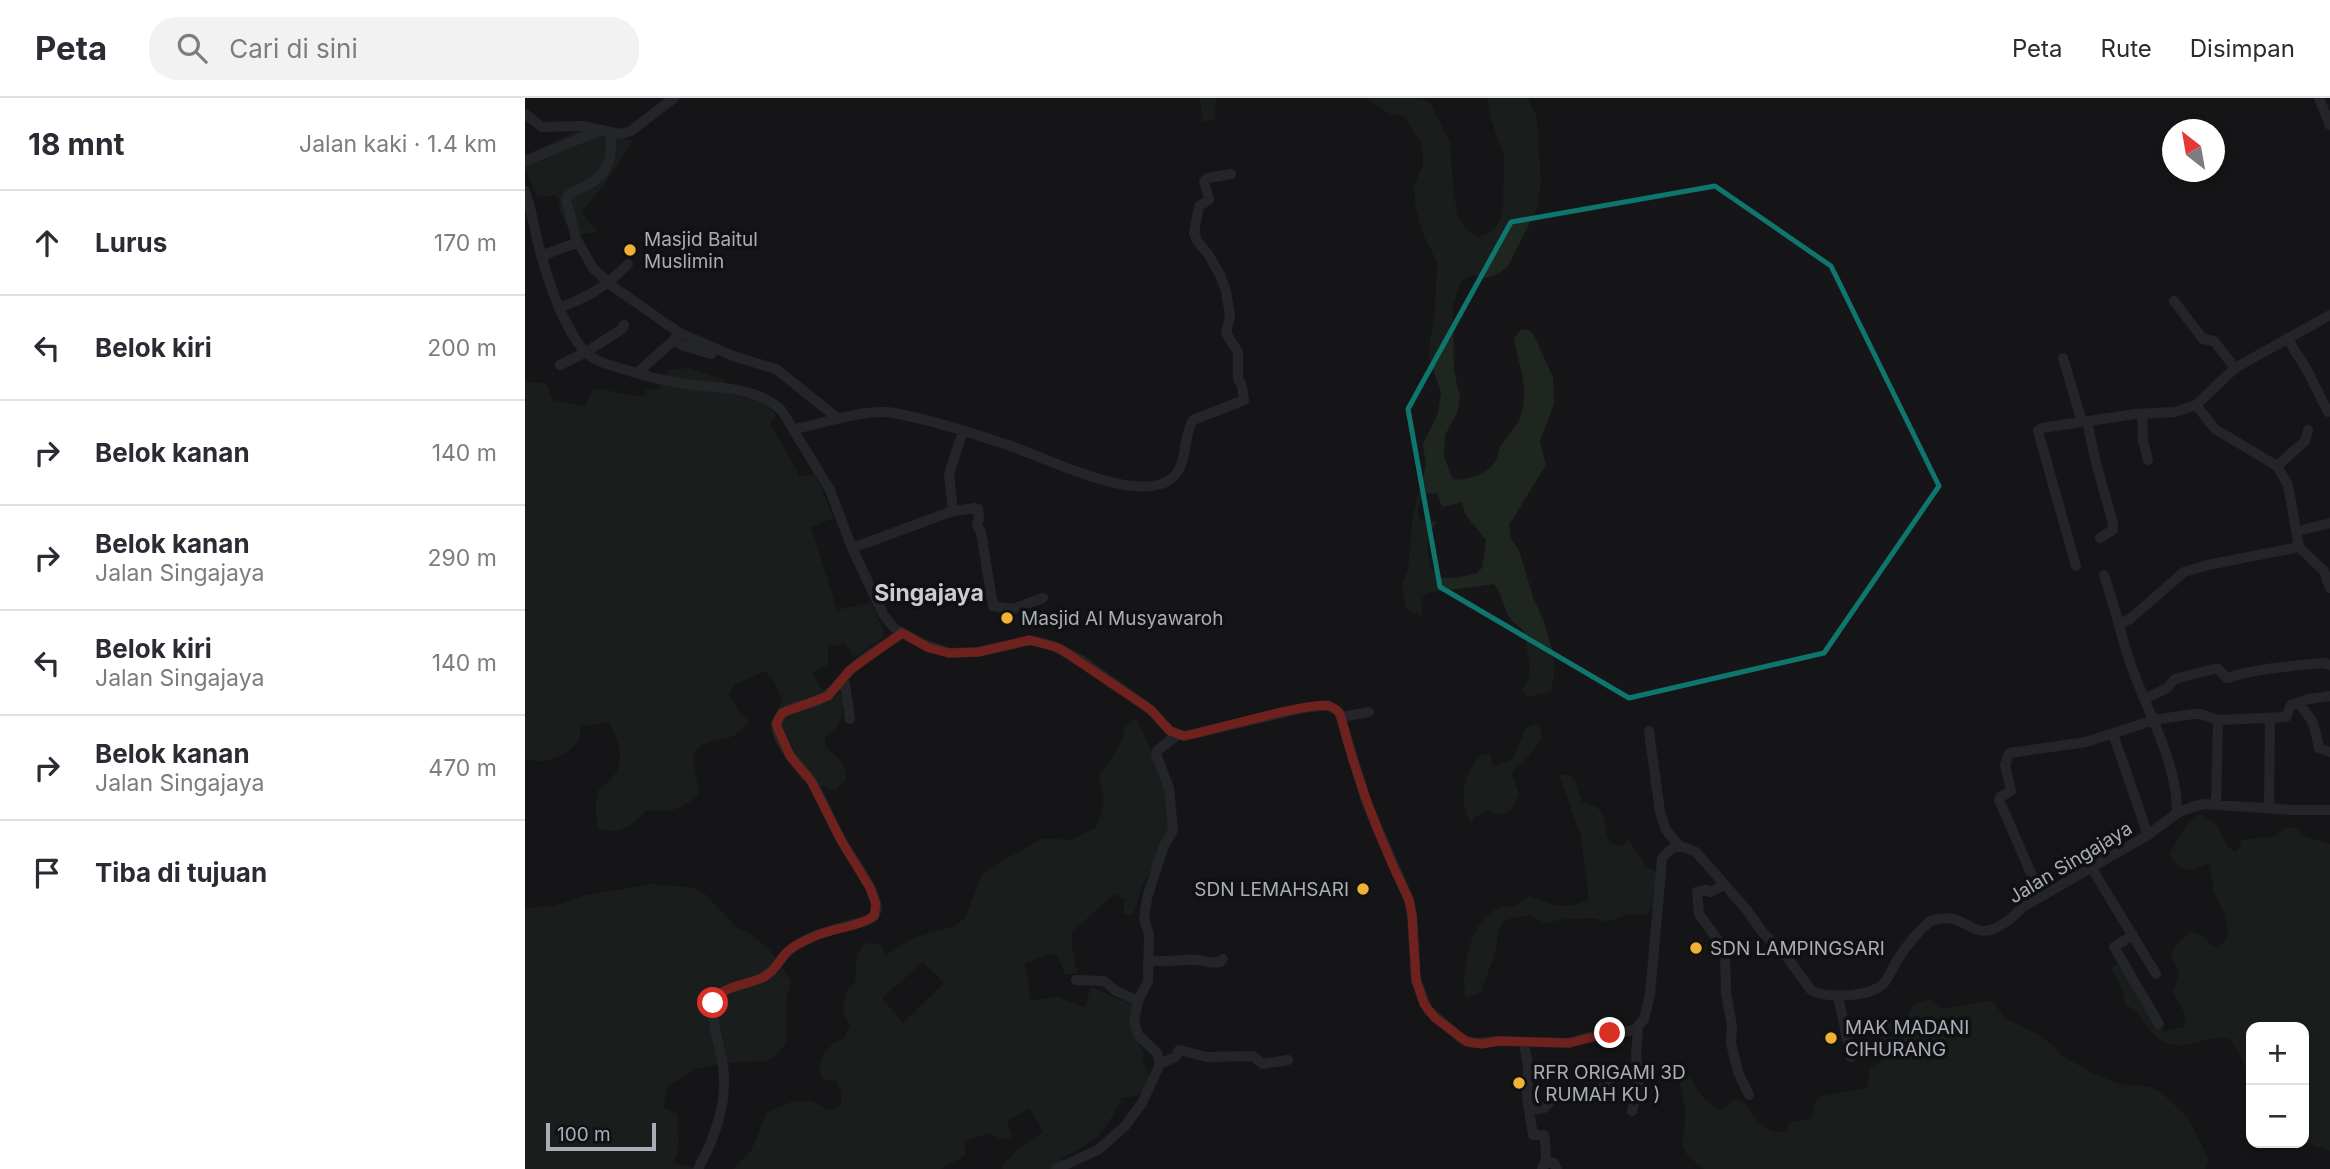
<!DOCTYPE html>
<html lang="id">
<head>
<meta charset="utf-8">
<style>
  :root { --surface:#fff; --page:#f2f2f3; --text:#2b2b33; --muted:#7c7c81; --line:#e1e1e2 }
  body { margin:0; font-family:Inter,sans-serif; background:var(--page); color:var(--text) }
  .controls { position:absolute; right:21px; bottom:21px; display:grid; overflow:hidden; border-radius:14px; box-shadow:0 4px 10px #0003 }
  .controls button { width:63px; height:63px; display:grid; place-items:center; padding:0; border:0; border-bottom:2px solid var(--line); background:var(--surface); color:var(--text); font:35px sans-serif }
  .compass { position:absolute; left:1637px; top:21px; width:63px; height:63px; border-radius:50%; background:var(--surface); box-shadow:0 4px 10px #0003; rotate:329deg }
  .scale { position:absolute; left:21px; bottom:18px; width:110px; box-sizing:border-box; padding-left:7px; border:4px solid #a8adb8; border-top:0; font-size:19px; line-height:24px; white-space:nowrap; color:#a8adb8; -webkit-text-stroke:5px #111113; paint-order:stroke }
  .stop { position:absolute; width:21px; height:21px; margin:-16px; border:5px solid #d93025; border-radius:50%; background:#fff }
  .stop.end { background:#d93025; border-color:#fff; box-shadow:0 2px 7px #0008 }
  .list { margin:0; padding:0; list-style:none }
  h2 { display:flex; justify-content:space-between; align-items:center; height:91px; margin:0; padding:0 28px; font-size:30px }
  h2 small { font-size:23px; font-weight:400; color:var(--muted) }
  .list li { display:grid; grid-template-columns:46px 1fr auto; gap:21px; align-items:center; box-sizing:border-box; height:105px; padding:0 28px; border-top:2px solid var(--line) }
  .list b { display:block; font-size:26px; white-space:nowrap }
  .list p { margin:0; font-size:23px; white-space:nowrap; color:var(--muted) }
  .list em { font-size:23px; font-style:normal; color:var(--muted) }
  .icon { flex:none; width:38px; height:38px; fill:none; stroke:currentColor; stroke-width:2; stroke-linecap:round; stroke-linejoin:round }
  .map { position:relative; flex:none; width:1805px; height:1071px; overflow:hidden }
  header { display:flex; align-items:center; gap:42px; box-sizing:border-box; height:98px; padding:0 35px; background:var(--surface); border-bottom:2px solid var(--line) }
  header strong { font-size:33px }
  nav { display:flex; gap:38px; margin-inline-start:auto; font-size:24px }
  .search { width:490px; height:63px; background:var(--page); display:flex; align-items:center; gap:18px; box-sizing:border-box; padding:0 24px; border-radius:28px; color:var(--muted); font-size:26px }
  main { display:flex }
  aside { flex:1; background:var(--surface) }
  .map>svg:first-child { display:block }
</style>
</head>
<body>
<header>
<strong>Peta</strong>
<div class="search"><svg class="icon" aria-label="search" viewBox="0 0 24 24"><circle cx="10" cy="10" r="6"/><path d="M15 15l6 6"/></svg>Cari di sini</div>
<nav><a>Peta</a><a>Rute</a><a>Disimpan</a></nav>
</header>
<main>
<aside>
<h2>18 mnt<small>Jalan kaki · 1.4 km</small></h2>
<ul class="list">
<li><svg class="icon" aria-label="ahead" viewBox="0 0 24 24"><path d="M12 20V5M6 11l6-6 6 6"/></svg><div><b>Lurus</b></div><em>170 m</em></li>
<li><svg class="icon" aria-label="left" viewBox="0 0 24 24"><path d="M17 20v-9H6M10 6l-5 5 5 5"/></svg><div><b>Belok kiri</b></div><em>200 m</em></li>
<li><svg class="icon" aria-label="right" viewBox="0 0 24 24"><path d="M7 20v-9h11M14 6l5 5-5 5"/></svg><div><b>Belok kanan</b></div><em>140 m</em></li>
<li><svg class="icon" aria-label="right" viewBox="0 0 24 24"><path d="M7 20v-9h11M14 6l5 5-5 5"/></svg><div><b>Belok kanan</b><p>Jalan Singajaya</p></div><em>290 m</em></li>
<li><svg class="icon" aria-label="left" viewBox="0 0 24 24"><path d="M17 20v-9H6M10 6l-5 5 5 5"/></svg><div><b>Belok kiri</b><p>Jalan Singajaya</p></div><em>140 m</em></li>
<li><svg class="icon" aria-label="right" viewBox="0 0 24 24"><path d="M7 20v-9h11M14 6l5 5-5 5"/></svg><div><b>Belok kanan</b><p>Jalan Singajaya</p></div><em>470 m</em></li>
<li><svg class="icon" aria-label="arrive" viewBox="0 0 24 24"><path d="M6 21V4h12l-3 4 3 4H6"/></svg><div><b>Tiba di tujuan</b></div></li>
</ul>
</aside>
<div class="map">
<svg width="1805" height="1071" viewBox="0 0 1805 1071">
  <rect width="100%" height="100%" fill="#161618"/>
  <path fill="#1e261f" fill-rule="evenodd" d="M675,0H691L690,21L678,24Z
    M841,0H896L906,7L925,45L929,98L934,122L942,132L953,139L966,134L974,124L978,110L979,57L965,19L962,0H1003L1012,20L1016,84L1012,111L983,168L973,176L961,180L948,177L936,183L928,208L929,272L935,300L933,313L920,337L919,359L928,381C942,384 963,375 971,363C973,360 973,356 974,352C985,328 996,333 999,299C1000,279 992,261 989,240L996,232H1003L1008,236L1028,279L1029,306L1015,343L1021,367L984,427L986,441L994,452L1009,502L1019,523L1028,555L1030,569L1026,593L1003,599L997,591C1013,577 999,555 1000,536C996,528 988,526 984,519C978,508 977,496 969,486L902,495L897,501V519L880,510L877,485L883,471L888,416L901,367L898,346L913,315L916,294L903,258L910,210L912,164L897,134L890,107L889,87L898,67L897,47L879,18L865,16ZM912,395L917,409L937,404L940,416L961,442L957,470L952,475L932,480H918L907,472C902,453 898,441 912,424L897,423C890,415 894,403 900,396Z
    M56,31L108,43L79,87L57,113L64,125L73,133L48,139L35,113L34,101L29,97L12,99L0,71V58Z
    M164,270L200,282L203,296C221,300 241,302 251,318L245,326L275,378L290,377L309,420L286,429L312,512L346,504L360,538L329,559L320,545L303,549V567L287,575L303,601L317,595C318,606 320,618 312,628C308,634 299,636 300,645C301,656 322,658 321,682L311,692L275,681C254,650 239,638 257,601L250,585L240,573L211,586L203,596L214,613L224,622C218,630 212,638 202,640C190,644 174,642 169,658C167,666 174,684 173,697C157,712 143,715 122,712C107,728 96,737 73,731C70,716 70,705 74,691C104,671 97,652 84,623L55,629C55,632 55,636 54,640C47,657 16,669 0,660V284L21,285L28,302L60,309L68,291C86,290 101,300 119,298L122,291L132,293L145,272Z
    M611,620C623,643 649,702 644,728C640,749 627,768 618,787C612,798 615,805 607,817L598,816L600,802L589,796L547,834V848L552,875L540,877L533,859L526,855L500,866L506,901L513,902L529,898L560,909L566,889L607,907L606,932L619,955L617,961L624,977C619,994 616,1000 597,999C579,1037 573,1042 535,1061L536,1071H477V1068L493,1051L518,1034L505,1010L482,1023L487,1039L477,1042L464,1035L439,1044L441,1057L416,1071H208L226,1053L241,1015C265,1004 280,995 303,1012L316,1008V994L311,983L298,981L294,969L298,956L308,946L320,939L325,926L318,915L321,894L330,884L332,857L340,845L355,846L361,857L390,839L431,828L441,818L456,779L466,769L519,740L546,742L570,730L576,717L579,704L574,677C587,661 597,649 600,628ZM398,864L419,885L378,925L357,900Z
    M1010,626L1015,629L1017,641L997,666L990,670L987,677L994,696L987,711L975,717L962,713L950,719L946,726C933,704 937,673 958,656L965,657L968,668L987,662L1001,629Z
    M1034,676L1046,678L1051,685L1057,704C1098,711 1066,750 1099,747L1103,741L1121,768L1132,774L1129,806L1122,817H1102L1081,824L1069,820L1040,821L1018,825L1007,817C965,820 978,831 968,862C964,873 959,882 956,894L940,900C937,871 943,827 971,811C978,806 985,811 992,807C997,805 1000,800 1005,798C1029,809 1039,811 1064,802L1056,739Z
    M1675,716L1690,725L1704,750L1710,754L1715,749L1716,742L1749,738L1761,730L1769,729L1779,738L1805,746V1053L1779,1044V929H1726V991L1717,962L1707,942C1688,934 1664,951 1646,946C1623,941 1619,915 1600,906L1598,893L1586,870L1591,866L1597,869L1639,934L1659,929L1660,916L1648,893C1655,878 1656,874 1646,860L1650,848L1666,833L1676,837L1689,849L1698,845L1704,836L1699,816L1689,794L1684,766C1662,773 1659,776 1644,756L1662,727Z
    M129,786L170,790L181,797L212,830L224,835L243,850L266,883L261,904V944L253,956L241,963L212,964L173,970L143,988L139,1010L152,1016L154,1049L149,1065L176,1071H0V810L29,808L57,798Z
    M1405,901L1416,911L1461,903L1468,904L1480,920L1514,937L1531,950L1535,956L1565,974L1594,986L1626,989L1638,996L1664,1021L1682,1058L1683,1065L1680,1071H1179C1150,1048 1158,1052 1160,1019C1161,1008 1156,996 1155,985L1164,979L1176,997L1193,1012L1199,1010L1209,1002H1216C1230,1017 1239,1040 1262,1032L1263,1025L1287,1020L1292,999L1342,990L1345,969L1357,964L1352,941L1361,936L1363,922L1381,925L1388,906Z"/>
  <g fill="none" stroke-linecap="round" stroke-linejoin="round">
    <path stroke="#37383d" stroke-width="10" d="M1794,0L1805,27
      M0,16L17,29L57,28L95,36L106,33L149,0
      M0,63L76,32
      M0,93C6,110 9,128 13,145C22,180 33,215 53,245C64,262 80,266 98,271C119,278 140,283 161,286C194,291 231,288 257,313L305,392L327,450L358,516L369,530L396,545L424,555L453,554L505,542L526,547L556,562L626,612L645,633L659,638L779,610L803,607L814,614L842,706L884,802L887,817L891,882L903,912L937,941L949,945L973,943L1044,945L1071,937L1110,932L1119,921L1125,897L1137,761C1147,746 1155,746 1171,754L1221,811L1239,836L1259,855L1286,892C1302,901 1346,899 1359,885C1365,878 1368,868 1373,861C1381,848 1393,834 1405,823C1450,808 1445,862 1498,809L1623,737L1652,715L1670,708L1680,706L1767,712H1805
      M52,144L41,101C46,92 56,91 64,86C85,75 89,54 84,34
      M16,158L53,144L68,170L86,187L153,234L208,258L251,271L311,319
      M1649,203L1678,241L1689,243L1710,270
      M34,210C63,199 81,189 103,166
      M153,234L149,242L156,247L186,256
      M1762,240L1782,272L1803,314
      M1538,260L1557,324
      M35,267L61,254L97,231L99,227
      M112,275L149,242
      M1671,307L1690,331L1752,368L1763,387L1774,449L1799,473L1805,490
      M1617,316L1618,343L1623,362
      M1562,323L1571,365L1588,425V432L1575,440
      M269,331C299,326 338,310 369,315C407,322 446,335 483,347C520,359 611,407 646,381C664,367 657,339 668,322L719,302L717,288L713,281V254L701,235L705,218L701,193L695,177L683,156L672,143L669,135L674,108L684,102L679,83L683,80L706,76
      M1752,368L1780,343L1783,332
      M428,413L424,376L438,333
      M1772,433L1805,425
      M327,450L428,413L450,410L453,411L454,421L452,427L456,434L468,508L488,511L518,500
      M1551,468L1513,333L1517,330L1610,316L1650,314L1671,307L1710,270L1805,217
      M1579,477C1588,503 1594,529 1602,555C1617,606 1653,661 1652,715
      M1595,526L1605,521L1659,474L1683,467L1774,449
      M319,580L325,621
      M1620,601L1642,590L1650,581L1688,571H1693L1702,580C1733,570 1767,568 1799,565L1805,567
      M1773,605C1790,624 1789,626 1794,650L1805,654
      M816,619L844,614
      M1124,633L1135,714L1141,732L1155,749
      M1588,636L1623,737
      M1691,707L1693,622
      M1744,710L1745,620
      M1566,769L1631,876
      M1199,787L1185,794L1181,792L1172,794L1174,816L1200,852L1201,895L1207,928L1206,945L1213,974L1224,997
      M1516,798L1474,702L1475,699L1486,693L1480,667L1484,655L1561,644L1629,622L1668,616H1675L1693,622L1761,619L1766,607L1784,601L1805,598
      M1608,837L1589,849L1634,926
      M623,862C640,865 655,861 672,862C681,863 686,866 695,864L698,861
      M551,882L579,883L591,893L613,903
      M1313,898L1326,959
      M999,945L1003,967L1002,999L1008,1037H1019C1021,1050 1023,1061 1017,1071
      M635,966L650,959L654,952L682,959L728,958L738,966L763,962
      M1004,1012L1019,1010L1028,1001L1085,988
      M1107,1013L1114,989L1111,957L1113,930
      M1022,1064L1029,1065L1032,1071
      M173,1071C190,1039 203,1005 198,968C195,946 183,919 191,898C203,888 222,887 236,880C251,873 255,859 267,850C289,834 318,830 343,822L349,818L352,811C348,785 327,762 315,740C305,721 297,700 286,682C276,668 241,637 255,618C264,607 282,608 294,602C308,595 314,584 325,573C339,557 360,548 377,535
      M531,1071L573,1052L600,1028L617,1005L635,966L632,955L613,937L609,924L613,903L623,883L624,836L619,821L622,800L638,750L648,732L644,690L631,656L633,652L652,637"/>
  </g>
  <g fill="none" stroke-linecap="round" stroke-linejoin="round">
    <path stroke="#d93025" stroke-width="9" d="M188,905C196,887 223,887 239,879C250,873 253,864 261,855C268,847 279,843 288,839C307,830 332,830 349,818L351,806L345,790L317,744L286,683L265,658L251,626L257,615L303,598L325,572L377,535L404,550L424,555L453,554L505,542L534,550L626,612L645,633L659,638C686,633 785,603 804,608C811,610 814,613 816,619C832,683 855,743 884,802L887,817L891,882L899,906L910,920L942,944L957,946L974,943L1044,945L1085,935"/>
  </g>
  <path d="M0 0H1805V1071H0ZM1190,88L1306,168L1414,388L1299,555L1104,600L915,489L883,311L986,124Z" fill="#161618" fill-opacity=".55" fill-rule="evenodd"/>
  <path fill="none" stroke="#0f766e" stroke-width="5" stroke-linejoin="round" d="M1190,88L1306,168L1414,388L1299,555L1104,600L915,489L883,311L986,124Z"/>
  <g fill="#f2b134" stroke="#111113" stroke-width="2.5">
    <circle cx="105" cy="152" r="7"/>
    <circle cx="482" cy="520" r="7"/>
    <circle cx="838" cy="791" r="7"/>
    <circle cx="1171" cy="850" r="7"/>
    <circle cx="1306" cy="940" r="7"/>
    <circle cx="994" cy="985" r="7"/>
  </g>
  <g text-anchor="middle" stroke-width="7" stroke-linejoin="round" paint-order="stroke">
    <g font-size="19" fill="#a8adb8" stroke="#111113" text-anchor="start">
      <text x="119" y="148">Masjid Baitul<tspan x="119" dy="22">Muslimin</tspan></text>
      <text x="496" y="527">Masjid Al Musyawaroh</text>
      <text x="824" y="798" text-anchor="end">SDN LEMAHSARI</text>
      <text x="1185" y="857">SDN LAMPINGSARI</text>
      <text x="1320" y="936">MAK MADANI<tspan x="1320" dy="22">CIHURANG</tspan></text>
      <text x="1008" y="981">RFR ORIGAMI 3D<tspan x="1008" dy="22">( RUMAH KU )</tspan></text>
    </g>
    <g font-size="19" fill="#a8adb8" stroke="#111113">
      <text transform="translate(1545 764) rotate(-31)" y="7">Jalan Singajaya</text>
    </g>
    <g font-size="23" font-weight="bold" fill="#c9ccd4" stroke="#111113">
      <text x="404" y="503">Singajaya</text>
    </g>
  </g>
</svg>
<div class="controls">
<button>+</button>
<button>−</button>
</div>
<svg class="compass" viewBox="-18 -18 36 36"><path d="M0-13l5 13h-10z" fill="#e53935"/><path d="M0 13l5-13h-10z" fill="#7c7c81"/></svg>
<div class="scale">100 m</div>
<div class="stop" style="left:188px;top:905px"></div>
<div class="stop end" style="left:1085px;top:935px"></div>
</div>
</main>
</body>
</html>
